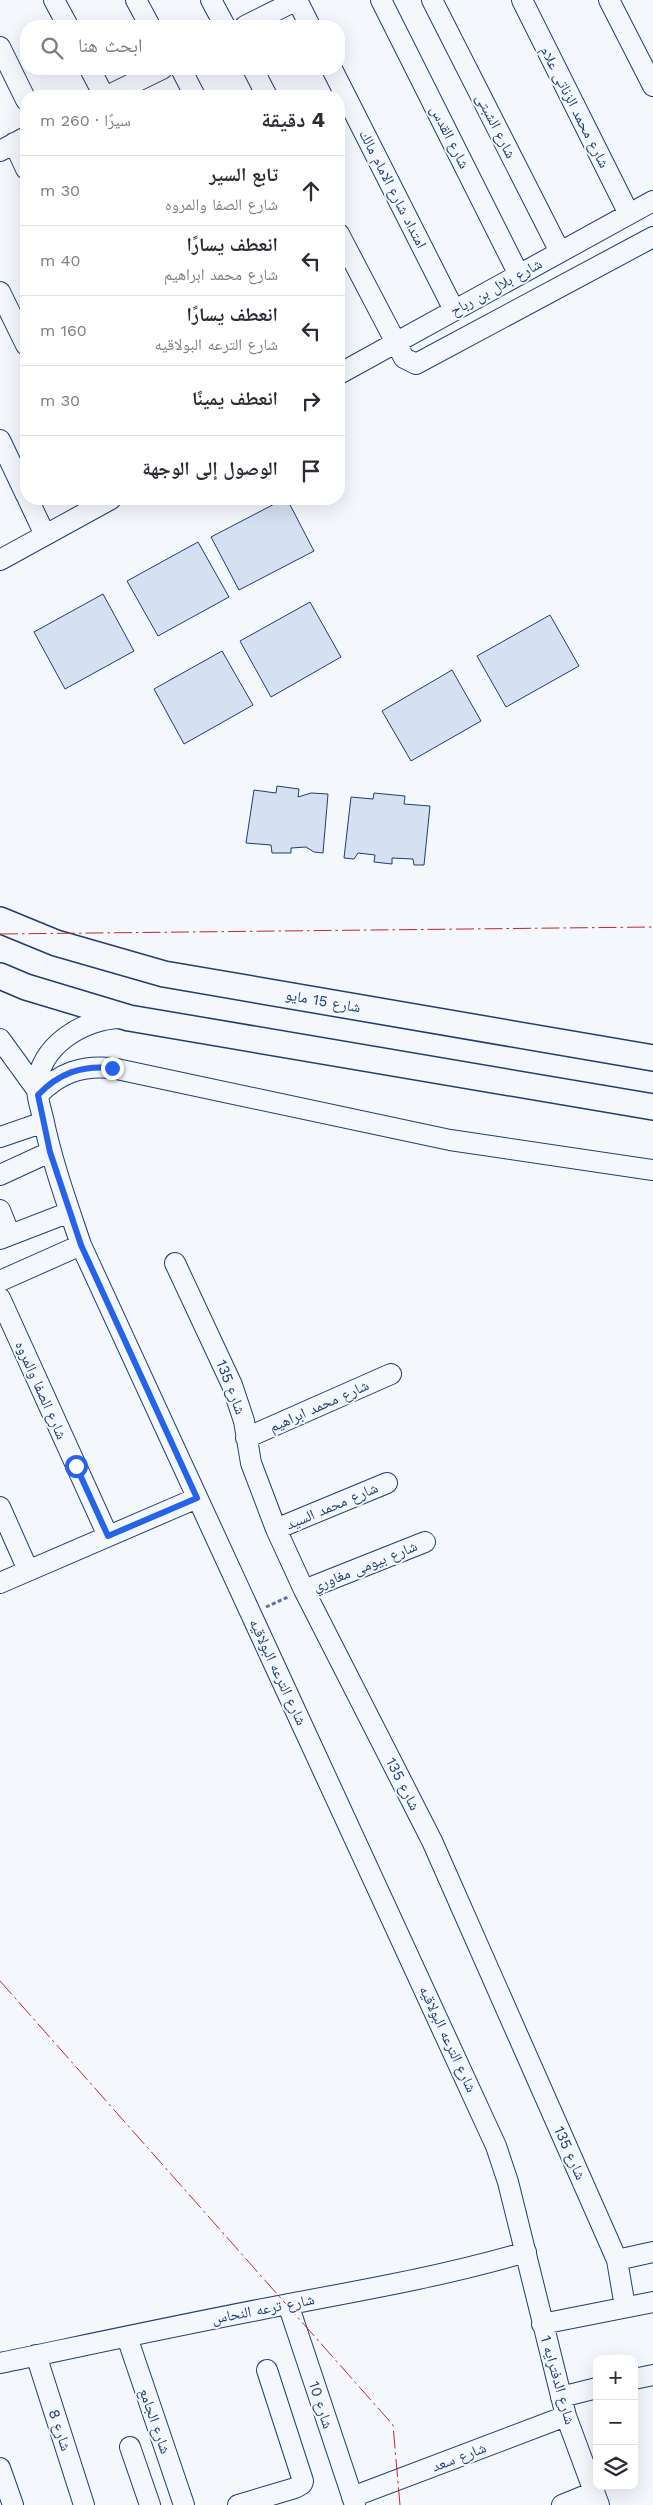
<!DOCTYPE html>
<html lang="ar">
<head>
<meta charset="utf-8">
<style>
  :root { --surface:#fff; --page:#f2f2f3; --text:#2b2b33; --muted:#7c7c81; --line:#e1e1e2 }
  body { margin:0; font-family:"Work Sans","Noto Naskh Arabic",sans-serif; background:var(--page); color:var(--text); direction:rtl }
  .controls { position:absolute; right:15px; bottom:15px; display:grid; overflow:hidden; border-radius:10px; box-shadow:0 5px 20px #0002 }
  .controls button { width:45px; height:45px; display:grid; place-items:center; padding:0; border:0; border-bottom:1px solid var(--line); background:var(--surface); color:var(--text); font:25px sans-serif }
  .stop { position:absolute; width:15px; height:15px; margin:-11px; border:4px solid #2563eb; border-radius:50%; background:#fff }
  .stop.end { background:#2563eb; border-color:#fff; box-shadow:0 1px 5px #0008 }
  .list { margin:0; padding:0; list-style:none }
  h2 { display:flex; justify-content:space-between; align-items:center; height:65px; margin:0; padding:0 20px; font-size:21px }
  h2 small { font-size:16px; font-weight:400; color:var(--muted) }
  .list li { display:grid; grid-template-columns:32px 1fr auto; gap:15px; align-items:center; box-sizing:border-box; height:70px; padding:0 20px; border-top:1px solid var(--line) }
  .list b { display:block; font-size:19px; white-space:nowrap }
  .list p { margin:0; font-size:16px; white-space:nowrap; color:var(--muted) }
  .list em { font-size:16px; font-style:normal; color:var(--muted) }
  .icon { flex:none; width:28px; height:28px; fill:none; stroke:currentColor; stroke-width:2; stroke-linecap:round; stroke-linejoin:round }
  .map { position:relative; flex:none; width:653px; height:2505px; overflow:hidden; direction:ltr }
  .search { position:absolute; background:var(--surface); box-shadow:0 5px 20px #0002; left:20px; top:20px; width:325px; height:55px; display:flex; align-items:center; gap:12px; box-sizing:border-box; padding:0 18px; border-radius:20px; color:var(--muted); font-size:19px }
  .panel { position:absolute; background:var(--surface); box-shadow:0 5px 20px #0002; left:20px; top:90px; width:325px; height:415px; border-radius:20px; direction:rtl }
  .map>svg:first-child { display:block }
</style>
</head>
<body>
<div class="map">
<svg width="653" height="2505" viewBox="0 0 653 2505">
  <rect width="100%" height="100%" fill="#f4f7fb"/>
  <path fill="#d5e0f0" stroke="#1d3f73" d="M284,499H287L314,551L239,590L211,537Z
    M198,542L229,597L158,636L127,581Z
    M103,594L134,651L65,689L34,632Z
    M310,602L341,657L271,697L240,641Z
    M550,615L579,666L506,707L477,656Z
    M222,651L253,705L184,744L154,689Z
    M452,670L481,721L411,761L382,711Z
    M277,786L299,789L298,797L311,793L328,794L323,853L314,852L306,847L291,848V853H272L271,845L246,843L254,790L276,793Z
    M374,793L405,796L404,804L430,806L424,865H414L413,859L392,858V864L374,862L375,855L358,853L354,859L344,858L351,797L373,799Z"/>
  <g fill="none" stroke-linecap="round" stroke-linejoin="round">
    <g stroke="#1d3f73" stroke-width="22">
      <path id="minor" d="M54,0L68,26
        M136,0L150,26
        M211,0L225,26
        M297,0L310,26
        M381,0L519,275
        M432,0L560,252
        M522,0L629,214
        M609,0L653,86
        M245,26L297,0
        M0,47L26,100
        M90,69L104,96
        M181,69L195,96
        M253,69L267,96
        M332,69L454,310
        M107,96L162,69
        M14,143L26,169
        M0,151L26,137
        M339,234L404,358L416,364L653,237
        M0,292L26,345
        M339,374L653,201
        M0,440L26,495
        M28,499L45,535
        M0,560L111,499
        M122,1018C84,1018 38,1046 37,1088C37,1098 41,1109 43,1118C52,1162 67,1203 81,1245L496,2146L508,2182L566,2416L599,2505
        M0,1039L37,1090
        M38,1095C59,1073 82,1065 112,1068L450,1140L653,1170
        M0,1137L44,1122
        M0,1175L50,1152
        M0,1210L10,1235
        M0,1239L70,1212
        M175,1263L232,1385L244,1421L251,1463L276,1529L304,1590L432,1841L606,2235L617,2260L625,2307
        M0,1281L81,1245
        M0,1298L108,1536
        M246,1438L391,1374
        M0,1507L28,1570
        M276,1529L387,1483
        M0,1583L197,1498
        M304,1590L425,1542
        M617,2260L653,2252
        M288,2304L355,2505
        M542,2324L653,2302
        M127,2337L184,2505
        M36,2355L84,2505
        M0,2363C96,2343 193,2322 289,2304C369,2289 448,2275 526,2252
        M634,2379L653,2375
        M561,2397L597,2388
        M130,2447L150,2505
        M0,2468L13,2505
        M352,2497L566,2416
        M238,2505L295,2488L302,2484L303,2481L267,2370
        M562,2505L594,2492"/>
    </g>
    <g stroke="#1d3f73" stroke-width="28">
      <path id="major" d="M0,920L56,943L164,974L653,1058
        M0,976L26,987L129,1018L653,1107"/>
    </g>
    <path stroke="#5e769c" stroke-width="3" stroke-dasharray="4 2.5" stroke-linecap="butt" d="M266,1607L288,1597"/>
    <use href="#minor" stroke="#f4f7fb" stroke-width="20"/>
    <use href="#major" stroke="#f4f7fb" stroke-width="25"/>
    <path stroke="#c62828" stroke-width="1" stroke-dasharray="18 4 2.5 4" stroke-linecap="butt" d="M0,934L653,927
      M0,1981L393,2425L400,2505"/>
  </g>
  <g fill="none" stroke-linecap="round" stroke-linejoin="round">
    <path stroke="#2563eb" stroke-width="6" d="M76,1466L108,1536L197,1498L81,1245L50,1152L38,1095C59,1073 82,1065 112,1068"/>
  </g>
  <g text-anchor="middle" stroke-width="4" stroke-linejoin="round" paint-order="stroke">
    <g font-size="15" fill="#1d3f73" stroke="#f4f7fb">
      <text transform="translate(575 107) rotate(63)" y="5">شارع محمد الزناتى علام</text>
      <text transform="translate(496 126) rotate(63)" y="5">شارع الشبتى</text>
      <text transform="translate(450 137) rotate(63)" y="5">شارع القدس</text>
      <text transform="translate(393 189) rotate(63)" y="5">امتداد شارع الامام مالك</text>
      <text transform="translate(496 287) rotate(-29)" y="5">شارع بلال بن رباح</text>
      <text transform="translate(323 1001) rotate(10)" y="5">شارع 15 مايو</text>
      <text transform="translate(231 1387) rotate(69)" y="5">شارع 135</text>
      <text transform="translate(41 1390) rotate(66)" y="5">شارع الصفا والمروه</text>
      <text transform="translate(319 1406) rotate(-24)" y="5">شارع محمد ابراهيم</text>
      <text transform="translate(332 1506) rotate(-23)" y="5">شارع محمد السيد</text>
      <text transform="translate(365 1566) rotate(-22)" y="5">شارع بيومى مغاوري</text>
      <text transform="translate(278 1672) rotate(65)" y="5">شارع الترعه البولاقيه</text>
      <text transform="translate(403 1784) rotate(63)" y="5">شارع 135</text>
      <text transform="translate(448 2039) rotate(65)" y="5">شارع الترعه البولاقيه</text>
      <text transform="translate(570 2153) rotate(66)" y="5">شارع 135</text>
      <text transform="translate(263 2309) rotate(-11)" y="5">شارع ترعه النحاس</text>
      <text transform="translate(558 2380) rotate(74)" y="5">شارع الدفترايه 1</text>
      <text transform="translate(321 2405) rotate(72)" y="5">شارع 10</text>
      <text transform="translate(155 2421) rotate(71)" y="5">شارع الجامع</text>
      <text transform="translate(60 2430) rotate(72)" y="5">شارع 8</text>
      <text transform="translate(459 2457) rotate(-21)" y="5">شارع سعد</text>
    </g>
  </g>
</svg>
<div class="controls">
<button>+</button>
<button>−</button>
<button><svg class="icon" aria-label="layers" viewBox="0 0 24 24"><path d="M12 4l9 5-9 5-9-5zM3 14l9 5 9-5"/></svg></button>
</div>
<div class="stop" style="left:76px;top:1466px"></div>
<div class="stop end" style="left:112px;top:1068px"></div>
<div class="search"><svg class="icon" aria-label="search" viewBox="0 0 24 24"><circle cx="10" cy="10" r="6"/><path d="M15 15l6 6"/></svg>ابحث هنا</div>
<section class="panel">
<h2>4 دقيقة<small>سيرًا · 260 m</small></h2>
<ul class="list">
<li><svg class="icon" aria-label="ahead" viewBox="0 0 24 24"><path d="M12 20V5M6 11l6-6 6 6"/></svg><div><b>تابع السير</b><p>شارع الصفا والمروه</p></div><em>30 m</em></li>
<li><svg class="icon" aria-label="left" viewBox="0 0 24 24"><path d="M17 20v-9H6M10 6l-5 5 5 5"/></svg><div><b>انعطف يسارًا</b><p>شارع محمد ابراهيم</p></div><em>40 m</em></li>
<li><svg class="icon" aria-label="left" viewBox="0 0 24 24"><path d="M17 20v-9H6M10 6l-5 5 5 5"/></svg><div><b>انعطف يسارًا</b><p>شارع الترعه البولاقيه</p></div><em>160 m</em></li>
<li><svg class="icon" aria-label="right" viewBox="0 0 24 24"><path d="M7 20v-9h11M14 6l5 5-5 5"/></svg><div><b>انعطف يمينًا</b></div><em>30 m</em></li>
<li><svg class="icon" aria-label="arrive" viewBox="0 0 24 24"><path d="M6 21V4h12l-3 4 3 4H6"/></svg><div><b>الوصول إلى الوجهة</b></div></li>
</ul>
</section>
</div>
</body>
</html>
